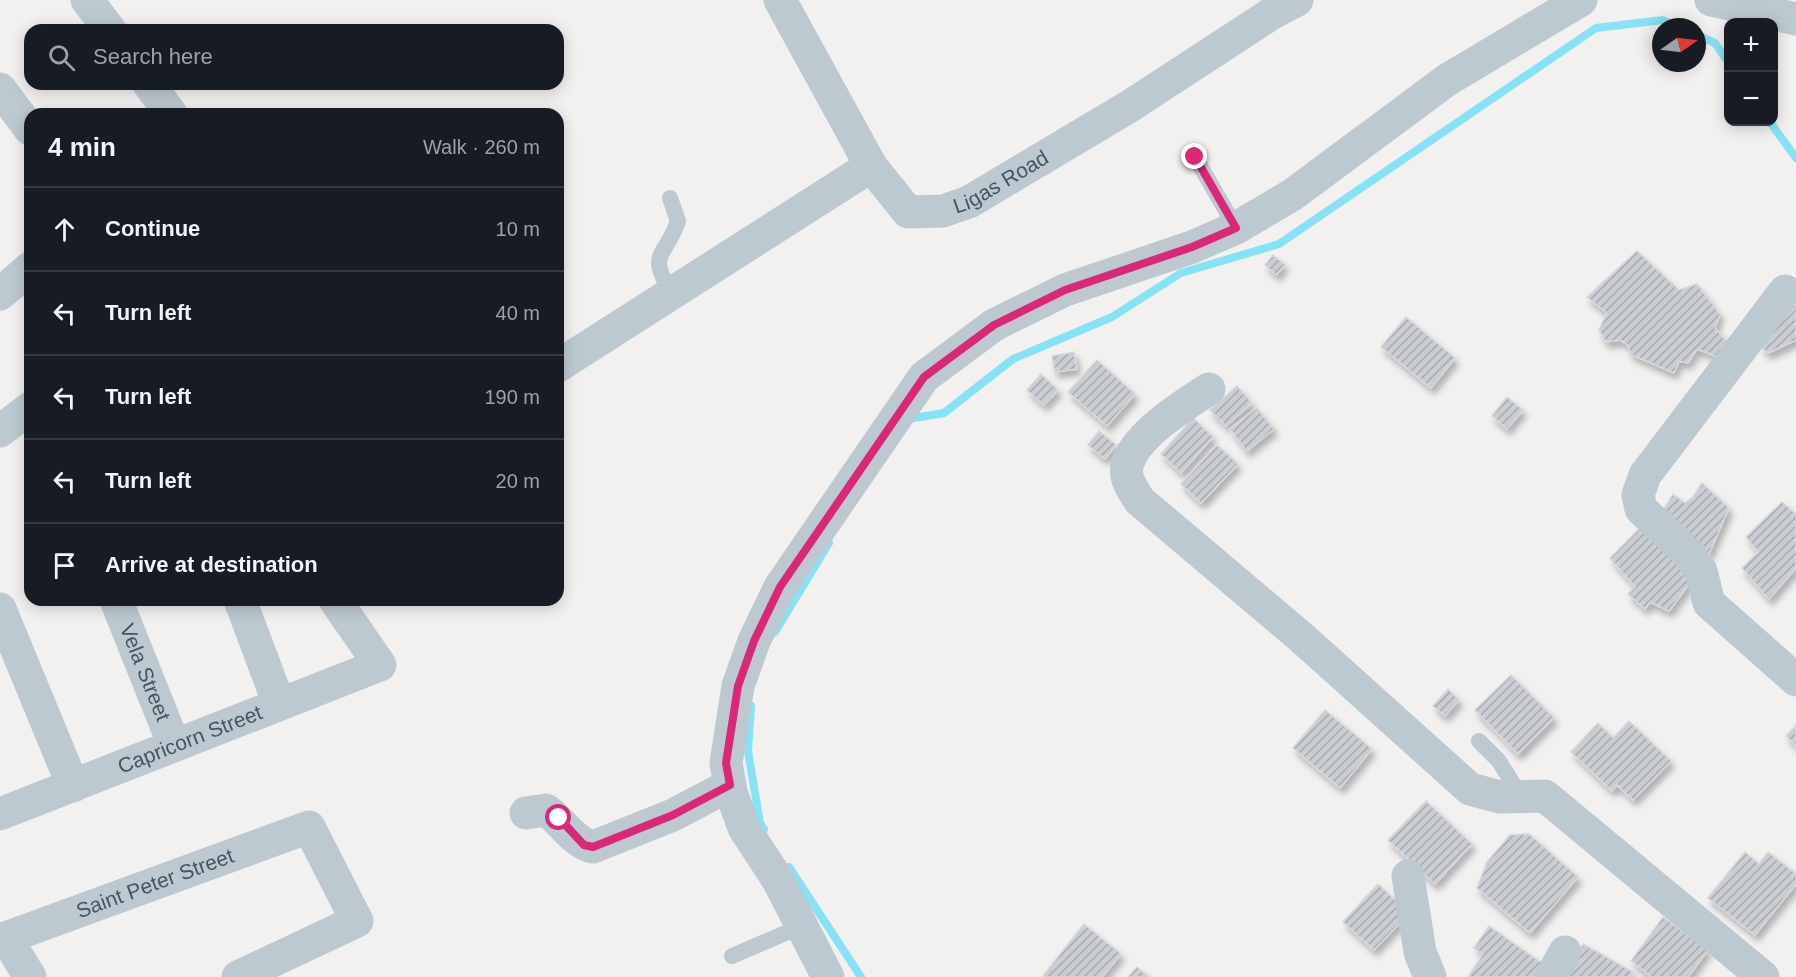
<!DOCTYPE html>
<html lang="en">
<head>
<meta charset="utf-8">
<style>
  :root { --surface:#171b24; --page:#242831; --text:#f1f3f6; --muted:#9ea1a6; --line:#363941 }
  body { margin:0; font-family:Helvetica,sans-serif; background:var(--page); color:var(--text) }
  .controls { position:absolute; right:18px; top:18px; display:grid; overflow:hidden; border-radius:12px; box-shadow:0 3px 15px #0003 }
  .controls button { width:54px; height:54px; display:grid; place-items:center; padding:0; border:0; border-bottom:2px solid var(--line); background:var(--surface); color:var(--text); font:30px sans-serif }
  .compass { position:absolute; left:1652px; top:18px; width:54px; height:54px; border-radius:50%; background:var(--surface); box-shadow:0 3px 15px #0003; rotate:76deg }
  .stop { position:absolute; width:18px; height:18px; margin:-14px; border:4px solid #db2777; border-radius:50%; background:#fff }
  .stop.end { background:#db2777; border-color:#fff; box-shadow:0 2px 6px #0008 }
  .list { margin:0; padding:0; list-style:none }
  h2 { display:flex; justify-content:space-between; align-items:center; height:78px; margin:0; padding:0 24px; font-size:26px }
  h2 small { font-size:20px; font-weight:400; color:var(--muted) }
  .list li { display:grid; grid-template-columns:39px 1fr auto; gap:18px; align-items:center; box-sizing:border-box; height:84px; padding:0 24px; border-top:2px solid var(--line) }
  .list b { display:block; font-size:22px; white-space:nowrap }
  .list em { font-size:20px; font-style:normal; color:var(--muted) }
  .icon { flex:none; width:33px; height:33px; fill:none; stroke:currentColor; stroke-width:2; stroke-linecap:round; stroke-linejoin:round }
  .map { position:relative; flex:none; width:1796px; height:977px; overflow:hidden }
  .search { position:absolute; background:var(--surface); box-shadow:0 3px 15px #0003; left:24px; top:24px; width:540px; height:66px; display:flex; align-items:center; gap:15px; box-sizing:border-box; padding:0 21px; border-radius:18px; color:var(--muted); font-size:22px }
  .panel { position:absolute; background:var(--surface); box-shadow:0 3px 15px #0003; left:24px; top:108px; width:540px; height:498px; border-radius:18px }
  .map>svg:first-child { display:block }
</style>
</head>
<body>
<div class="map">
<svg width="1796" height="977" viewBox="0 0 1796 977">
  <defs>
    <pattern id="building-hatch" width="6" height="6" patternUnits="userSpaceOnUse" patternTransform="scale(1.5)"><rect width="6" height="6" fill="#caced3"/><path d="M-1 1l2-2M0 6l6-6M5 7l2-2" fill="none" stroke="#a6aaaf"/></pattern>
    <filter id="shadow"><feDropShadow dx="3.5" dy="6" stdDeviation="3" flood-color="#0004"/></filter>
  </defs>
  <rect width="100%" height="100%" fill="#f3f0f0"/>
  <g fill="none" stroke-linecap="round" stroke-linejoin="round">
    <path stroke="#85e3f5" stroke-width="8" d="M1697,35L1715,43L1728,62
      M1770,122L1796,158
      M908,419L944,413L1013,359L1112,317L1181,273L1279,244L1596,28L1663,20L1678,27
      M775,632L829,543
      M751,706L748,751L760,823L764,829
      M789,867L861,977"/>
  </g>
  <path fill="url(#building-hatch)" stroke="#d4d7dc" stroke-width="1.5" filter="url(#shadow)" d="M1637,251L1679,290L1697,284L1720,314L1715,328L1727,342L1718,357L1697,349L1688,363L1679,361L1674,373L1630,354L1628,345L1620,340L1606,342L1599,330L1607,313L1587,297Z
    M1273,255L1285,265L1276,275L1265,265Z
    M1796,300V340L1768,353L1761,347Z
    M1406,317L1455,358L1431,388L1381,347Z
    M1074,352L1077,369L1055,372L1052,356Z
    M1097,360L1135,394L1107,426L1068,392Z
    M1041,374L1058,390L1044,405L1027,390Z
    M1237,386L1252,403L1226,426L1210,410Z
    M1507,397L1523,410L1507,429L1492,416Z
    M1257,408L1274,429L1247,451L1230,429Z
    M1193,418L1213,437L1181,473L1161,454Z
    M1099,431L1116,445L1105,459L1088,445Z
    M1217,445L1238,464L1201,503L1181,484Z
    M1702,483L1729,508L1709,554L1659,517L1673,494L1685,503L1693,497Z
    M1782,502L1796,514V568L1769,599L1742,568L1758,552L1746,537Z
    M1643,525L1696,575L1669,611L1650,602L1645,609L1628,594L1635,587L1610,558Z
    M1511,675L1554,718L1518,754L1475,710Z
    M1448,689L1459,700L1445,716L1433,706Z
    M1325,710L1372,749L1340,788L1293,748Z
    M1629,721L1671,761L1633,800L1617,785L1612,791L1571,752L1598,723L1613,738Z
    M1796,725V746L1786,736Z
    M1426,801L1472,844L1435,884L1388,840Z
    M1529,834L1578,877L1530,933L1477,888L1487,862L1510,835Z
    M1745,852L1759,864L1768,852L1796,874V884L1755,935L1708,898Z
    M1378,884L1409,913L1374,950L1343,922Z
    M1663,917L1708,950L1688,977H1652L1631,961Z
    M1084,924L1121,954L1102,977H1042Z
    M1489,926L1546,966L1539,977H1468L1483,954L1474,948Z
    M1583,944L1633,972L1631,977H1565Z
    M1137,967L1149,977H1128Z"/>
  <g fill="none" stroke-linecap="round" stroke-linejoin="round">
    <path stroke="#bdc9d1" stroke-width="16" d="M1195,157L1236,228
      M670,198L678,221C664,261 647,250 671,293
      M1479,741L1499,761L1520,795
      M732,956L802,926"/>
    <g stroke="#bdc9d1" stroke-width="33">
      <path d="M87,0L110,30"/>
      <path id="s1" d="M780,0L871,166L908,212L943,211L969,202L1130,106L1274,12L1297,0"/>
      <path d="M1711,0L1796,19"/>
      <path d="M149,84L171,114"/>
      <path d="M0,89L30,129"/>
      <path d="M1785,291L1645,475L1638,495L1641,509L1689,554L1701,571L1709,603L1796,680"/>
      <path d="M0,294L30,268"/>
      <path d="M558,366L871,166"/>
      <path d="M1209,389C1184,405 1134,436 1127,466C1124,479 1134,492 1140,501L1302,638L1470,789L1500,797L1545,796L1763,977"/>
      <path d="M0,431L30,408"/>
      <path id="s2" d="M116,600L174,745"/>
      <path d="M240,600L279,704"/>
      <path d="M0,609L73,786"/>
      <path d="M526,813L546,810C561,820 575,844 593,847L673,815L730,785"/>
      <path id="s3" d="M0,814L380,665L335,600"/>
      <path d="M1408,876L1420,952L1430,977"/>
      <path d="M6,938L30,977"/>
      <path id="s4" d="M0,940L309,827L357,921L238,977"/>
      <path d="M828,977L778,880L744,828L731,792L726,763L738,686L754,641L780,587L924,377L994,325L1065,290L1192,247L1236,228L1292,195L1447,80L1581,0"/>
      <path d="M1551,977L1565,952"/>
    </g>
  </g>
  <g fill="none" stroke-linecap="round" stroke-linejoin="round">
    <path stroke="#db2777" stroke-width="8" d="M559,818L584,845L593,847L673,815L730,785L726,763L738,686L754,641L780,587L924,377L994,325L1065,290L1192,247L1236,228L1195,157"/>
  </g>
  <g text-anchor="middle" stroke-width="6" stroke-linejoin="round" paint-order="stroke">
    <g font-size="21" fill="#465560" stroke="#fff">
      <text dy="7" stroke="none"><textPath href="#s1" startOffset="348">Ligas Road</textPath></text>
      <text dy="7" stroke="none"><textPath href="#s2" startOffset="78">Vela Street</textPath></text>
      <text dy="7" stroke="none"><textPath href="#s3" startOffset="204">Capricorn Street</textPath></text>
      <text dy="7" stroke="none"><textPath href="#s4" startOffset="165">Saint Peter Street</textPath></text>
    </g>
  </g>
</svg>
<div class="controls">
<button>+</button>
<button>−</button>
</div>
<svg class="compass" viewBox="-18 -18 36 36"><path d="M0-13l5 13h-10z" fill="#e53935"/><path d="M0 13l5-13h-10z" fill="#9ea1a6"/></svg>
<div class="stop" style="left:559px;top:818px"></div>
<div class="stop end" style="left:1195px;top:157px"></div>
<div class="search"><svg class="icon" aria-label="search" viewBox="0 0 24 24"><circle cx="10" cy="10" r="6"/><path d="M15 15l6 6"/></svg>Search here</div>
<section class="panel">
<h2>4 min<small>Walk · 260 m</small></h2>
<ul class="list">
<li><svg class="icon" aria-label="ahead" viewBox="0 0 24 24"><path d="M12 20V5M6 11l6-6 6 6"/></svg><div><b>Continue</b></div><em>10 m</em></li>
<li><svg class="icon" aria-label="left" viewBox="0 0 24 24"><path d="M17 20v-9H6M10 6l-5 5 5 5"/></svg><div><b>Turn left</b></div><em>40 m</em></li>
<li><svg class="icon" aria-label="left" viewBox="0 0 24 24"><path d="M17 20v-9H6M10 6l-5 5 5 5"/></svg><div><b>Turn left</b></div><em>190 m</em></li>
<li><svg class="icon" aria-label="left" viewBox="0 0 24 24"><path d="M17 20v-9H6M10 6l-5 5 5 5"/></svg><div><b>Turn left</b></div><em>20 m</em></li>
<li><svg class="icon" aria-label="arrive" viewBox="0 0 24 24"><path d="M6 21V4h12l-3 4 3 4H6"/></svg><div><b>Arrive at destination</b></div></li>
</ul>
</section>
</div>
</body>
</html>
